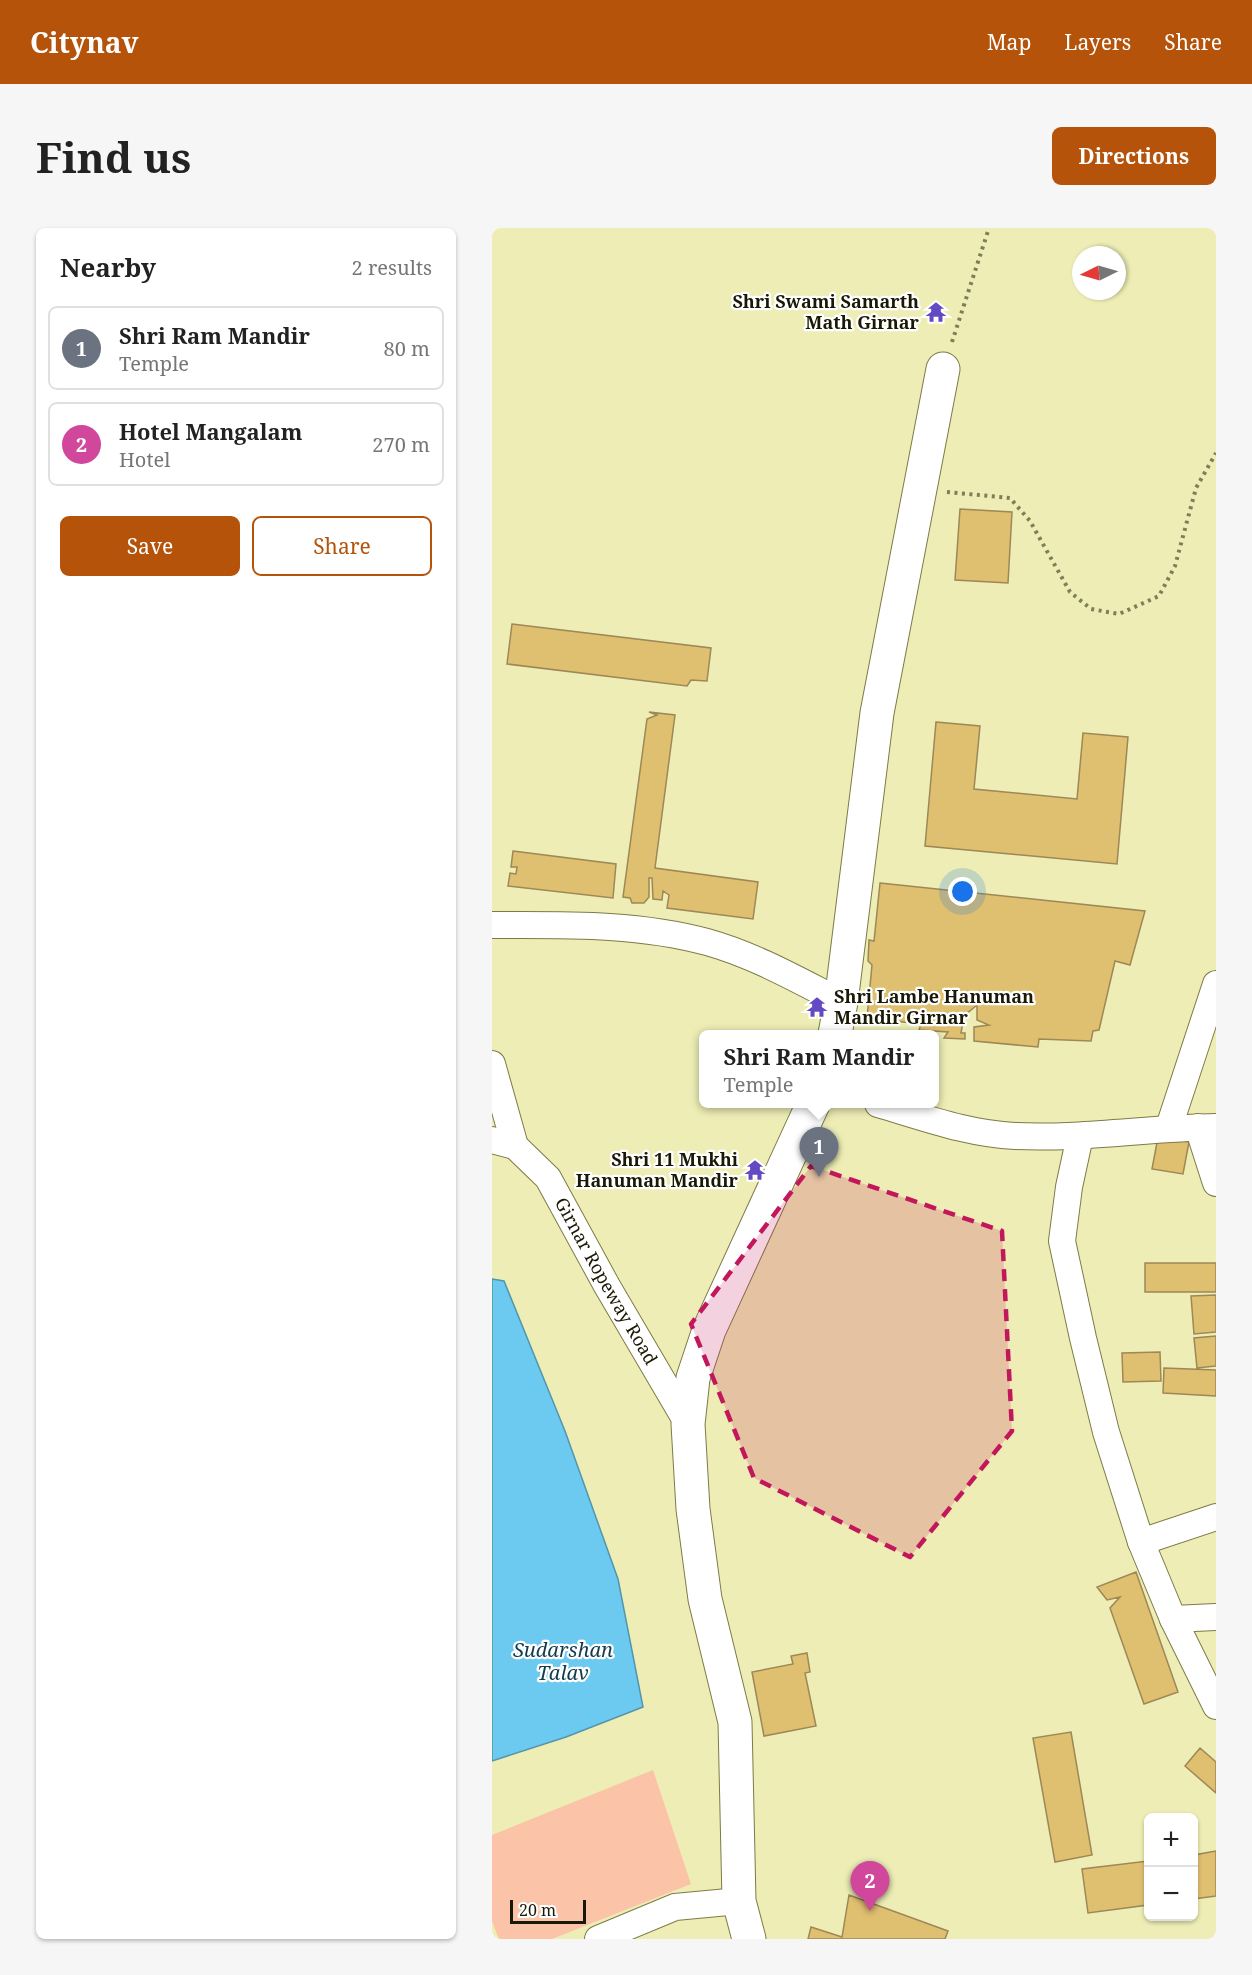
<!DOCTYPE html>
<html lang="en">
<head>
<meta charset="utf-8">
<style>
  :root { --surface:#fff; --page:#f6f6f6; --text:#222; --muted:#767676; --line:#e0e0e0; --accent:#b45309 }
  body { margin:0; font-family:"Noto Serif",serif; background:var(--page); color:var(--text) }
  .controls { position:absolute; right:18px; bottom:18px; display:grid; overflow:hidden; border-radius:9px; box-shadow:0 2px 4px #0004 }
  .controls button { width:54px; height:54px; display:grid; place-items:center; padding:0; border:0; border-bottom:2px solid var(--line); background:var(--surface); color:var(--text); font:30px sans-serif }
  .compass { position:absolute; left:580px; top:18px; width:54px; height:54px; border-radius:50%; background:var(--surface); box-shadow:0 2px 4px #0004; rotate:265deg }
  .scale { position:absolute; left:18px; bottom:15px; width:76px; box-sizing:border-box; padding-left:6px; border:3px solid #1a1905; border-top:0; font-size:16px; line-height:21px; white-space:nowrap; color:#1a1905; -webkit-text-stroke:4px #fff; paint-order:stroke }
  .you { position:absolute; left:471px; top:664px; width:21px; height:21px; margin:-15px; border:4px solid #fff; border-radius:50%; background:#1a73e8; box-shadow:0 0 0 9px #1a73e833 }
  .badge { display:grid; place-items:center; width:39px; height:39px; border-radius:50%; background:var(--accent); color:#fff; font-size:20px; font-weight:700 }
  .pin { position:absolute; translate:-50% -50px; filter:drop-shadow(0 2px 3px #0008) }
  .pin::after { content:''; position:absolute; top:32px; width:21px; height:18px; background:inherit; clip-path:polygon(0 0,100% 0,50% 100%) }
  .popup { position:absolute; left:207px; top:802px; width:240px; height:78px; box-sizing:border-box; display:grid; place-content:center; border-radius:9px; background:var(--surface); filter:drop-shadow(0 2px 4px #0005); font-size:20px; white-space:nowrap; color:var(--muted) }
  .popup b { font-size:22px; color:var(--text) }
  .popup::after { content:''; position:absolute; left:50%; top:100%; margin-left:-12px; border:12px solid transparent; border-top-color:var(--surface) }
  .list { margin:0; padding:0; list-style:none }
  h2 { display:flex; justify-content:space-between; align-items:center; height:78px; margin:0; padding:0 24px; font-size:26px }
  h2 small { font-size:20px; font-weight:400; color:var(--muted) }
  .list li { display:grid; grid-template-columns:39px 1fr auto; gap:18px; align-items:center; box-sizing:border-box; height:84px; margin:0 12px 12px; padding:0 12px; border:2px solid var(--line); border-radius:9px }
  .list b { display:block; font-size:22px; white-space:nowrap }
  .list p { margin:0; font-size:20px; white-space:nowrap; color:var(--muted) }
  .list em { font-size:20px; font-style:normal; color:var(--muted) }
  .actions { display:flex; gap:12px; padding:18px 24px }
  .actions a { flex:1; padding:14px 0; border:2px solid var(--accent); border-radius:9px; text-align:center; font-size:21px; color:var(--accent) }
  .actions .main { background:var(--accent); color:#fff }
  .map { position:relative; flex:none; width:724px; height:1711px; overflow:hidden; border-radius:9px }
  header { display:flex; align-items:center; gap:36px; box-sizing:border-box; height:84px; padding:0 30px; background:var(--accent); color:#fff }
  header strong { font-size:28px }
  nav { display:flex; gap:33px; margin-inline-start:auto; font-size:21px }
  .intro { display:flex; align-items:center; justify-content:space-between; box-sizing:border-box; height:144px; padding:0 36px }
  h1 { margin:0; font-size:42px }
  .button { padding:15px 27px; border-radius:9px; background:var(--accent); color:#fff; font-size:21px; font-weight:700 }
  main { display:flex; gap:36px; padding:0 36px }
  aside { flex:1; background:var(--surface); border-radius:9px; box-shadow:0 2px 4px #0004 }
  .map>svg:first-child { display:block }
</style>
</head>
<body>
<header>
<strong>Citynav</strong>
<nav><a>Map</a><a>Layers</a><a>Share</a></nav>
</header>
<div class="intro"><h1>Find us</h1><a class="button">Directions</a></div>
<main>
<aside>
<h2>Nearby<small>2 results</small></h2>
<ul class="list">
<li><span class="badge" style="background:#6b7280">1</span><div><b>Shri Ram Mandir</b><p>Temple</p></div><em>80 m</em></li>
<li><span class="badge" style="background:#d1479c">2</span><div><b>Hotel Mangalam</b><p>Hotel</p></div><em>270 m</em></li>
</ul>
<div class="actions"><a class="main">Save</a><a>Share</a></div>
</aside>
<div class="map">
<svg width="724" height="1711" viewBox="0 0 724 1711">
  <rect width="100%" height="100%" fill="#ededb5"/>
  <path fill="#fbc3a7" d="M161,1542L199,1656L60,1711H7L0,1693V1607Z"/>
  <path fill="#6ccaf1" stroke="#5395aa" stroke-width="1.5" d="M0,1051L12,1053L73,1203L126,1351L151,1479L74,1509L0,1533Z"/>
  <path fill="#dfbf70" stroke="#9d8856" stroke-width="1.5" d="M468,281L520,284L516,355L463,352Z
    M20,396L219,420L215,453L199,452L195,458L15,436Z
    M157,484L183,487L163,640L266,654L261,691L175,680L177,667L171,663L170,672L161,671L160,650H157V669L152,675H140L138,670L131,669L155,491L165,487Z
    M444,494L488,498L482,561L585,571L591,505L636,509L625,636L433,618Z
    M21,623L124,636L121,670L16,658L18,645L24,646L25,639H19Z
    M388,655L653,683L638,737L623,733L607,802L601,803L599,813L547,811L546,819L482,813V799L497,797L485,792V777L472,788L469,805H473V811L452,810L456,804L427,802L429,796L375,790L380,737L376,733L377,712L382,713Z
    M666,909L697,914L691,946L660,941Z
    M653,1035H724V1064H653Z
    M724,1067V1104L702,1106L699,1068Z
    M724,1108V1138L705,1140L702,1110Z
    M668,1124L669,1153L631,1154L630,1125Z
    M672,1140L724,1142V1168L671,1165Z
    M644,1344L686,1464L652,1476L618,1380L628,1369L615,1372L605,1359Z
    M315,1425L318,1444L313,1445L324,1498L272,1508L260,1444L301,1436L299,1428Z
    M579,1504L600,1627L563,1634L541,1510Z
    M708,1520L724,1534V1565L693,1538Z
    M724,1623V1668L702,1671V1627Z
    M656,1633V1677L596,1685L590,1641Z
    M357,1667L456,1703L453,1711H316L319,1699L350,1709Z"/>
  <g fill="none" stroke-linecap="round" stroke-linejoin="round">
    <g stroke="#7c7b47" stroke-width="28">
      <g id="minor">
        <path d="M0,697C72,697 145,695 215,714C262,727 306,752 349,774"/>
        <path d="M0,836L23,918"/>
        <path d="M386,876C431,889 476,906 523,908C590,911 657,900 724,899"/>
        <path d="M677,899L724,756"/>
        <path d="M706,899L724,955"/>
        <path d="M588,908L577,959L570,1013L591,1110L614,1204L649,1314L681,1391L724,1478"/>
        <path id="s1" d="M0,912L23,918L56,950L115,1058L196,1196"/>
        <path d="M649,1314L724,1289"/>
        <path d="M681,1391L724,1389"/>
        <path d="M106,1711L183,1679L247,1673"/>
      </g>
    </g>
    <g stroke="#7c7b47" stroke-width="35">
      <path id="tertiary" d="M343,806L349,774L385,485L451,141
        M257,1711L247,1673L243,1494L213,1371L201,1281L196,1196L201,1150L217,1102L321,876"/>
    </g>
    <path stroke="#7f7e59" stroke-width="4" stroke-dasharray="3 4.5" stroke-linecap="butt" d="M460,114L497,0
      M455,264L518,270L538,293L578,364L599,381L627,386L667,368L683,338L704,260L724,225"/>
    <use href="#minor" stroke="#fff" stroke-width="26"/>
    <use href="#tertiary" stroke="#fff" stroke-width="33"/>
  </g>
  <path fill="#c2185b" fill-opacity="0.2" stroke="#c2185b" stroke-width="4.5" stroke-dasharray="12 8" stroke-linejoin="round" d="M319,938L510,1003L520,1203L418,1329L262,1250L199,1096Z"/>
  <defs>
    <g id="temple-bare" transform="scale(1.62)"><path d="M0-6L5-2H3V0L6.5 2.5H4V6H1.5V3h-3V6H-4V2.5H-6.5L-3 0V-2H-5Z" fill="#634ac2" stroke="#fff" stroke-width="2.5" paint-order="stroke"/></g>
  </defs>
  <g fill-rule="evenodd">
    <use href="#temple-bare" x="444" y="84"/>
    <use href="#temple-bare" x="325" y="779"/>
    <use href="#temple-bare" x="263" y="942"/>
  </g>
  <g text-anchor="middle" stroke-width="4.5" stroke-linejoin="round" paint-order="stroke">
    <g font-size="18" font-weight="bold" fill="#1a1905" stroke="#fff" text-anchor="end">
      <text x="427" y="80">Shri Swami Samarth<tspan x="427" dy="21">Math Girnar</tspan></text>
      <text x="342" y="775" text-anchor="start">Shri Lambe Hanuman<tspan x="342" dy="21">Mandir Girnar</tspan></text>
      <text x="246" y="938">Shri 11 Mukhi<tspan x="246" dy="21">Hanuman Mandir</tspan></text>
    </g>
    <g font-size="18" fill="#1a1905" stroke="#fff">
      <text dy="6" stroke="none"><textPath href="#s1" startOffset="188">Girnar Ropeway Road</textPath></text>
    </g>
    <g font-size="20" font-style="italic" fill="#123c4d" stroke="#fff">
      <text x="71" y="1429">Sudarshan<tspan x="71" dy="23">Talav</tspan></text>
    </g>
  </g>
</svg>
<div class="controls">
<button>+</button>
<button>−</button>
</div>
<svg class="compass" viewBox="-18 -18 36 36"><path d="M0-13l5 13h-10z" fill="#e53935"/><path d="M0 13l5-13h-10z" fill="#767676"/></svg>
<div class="scale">20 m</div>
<div class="you"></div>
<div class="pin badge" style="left:327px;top:949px;background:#6b7280">1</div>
<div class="popup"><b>Shri Ram Mandir</b>Temple</div>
<div class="pin badge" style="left:378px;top:1683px;background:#d1479c">2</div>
</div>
</main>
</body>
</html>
